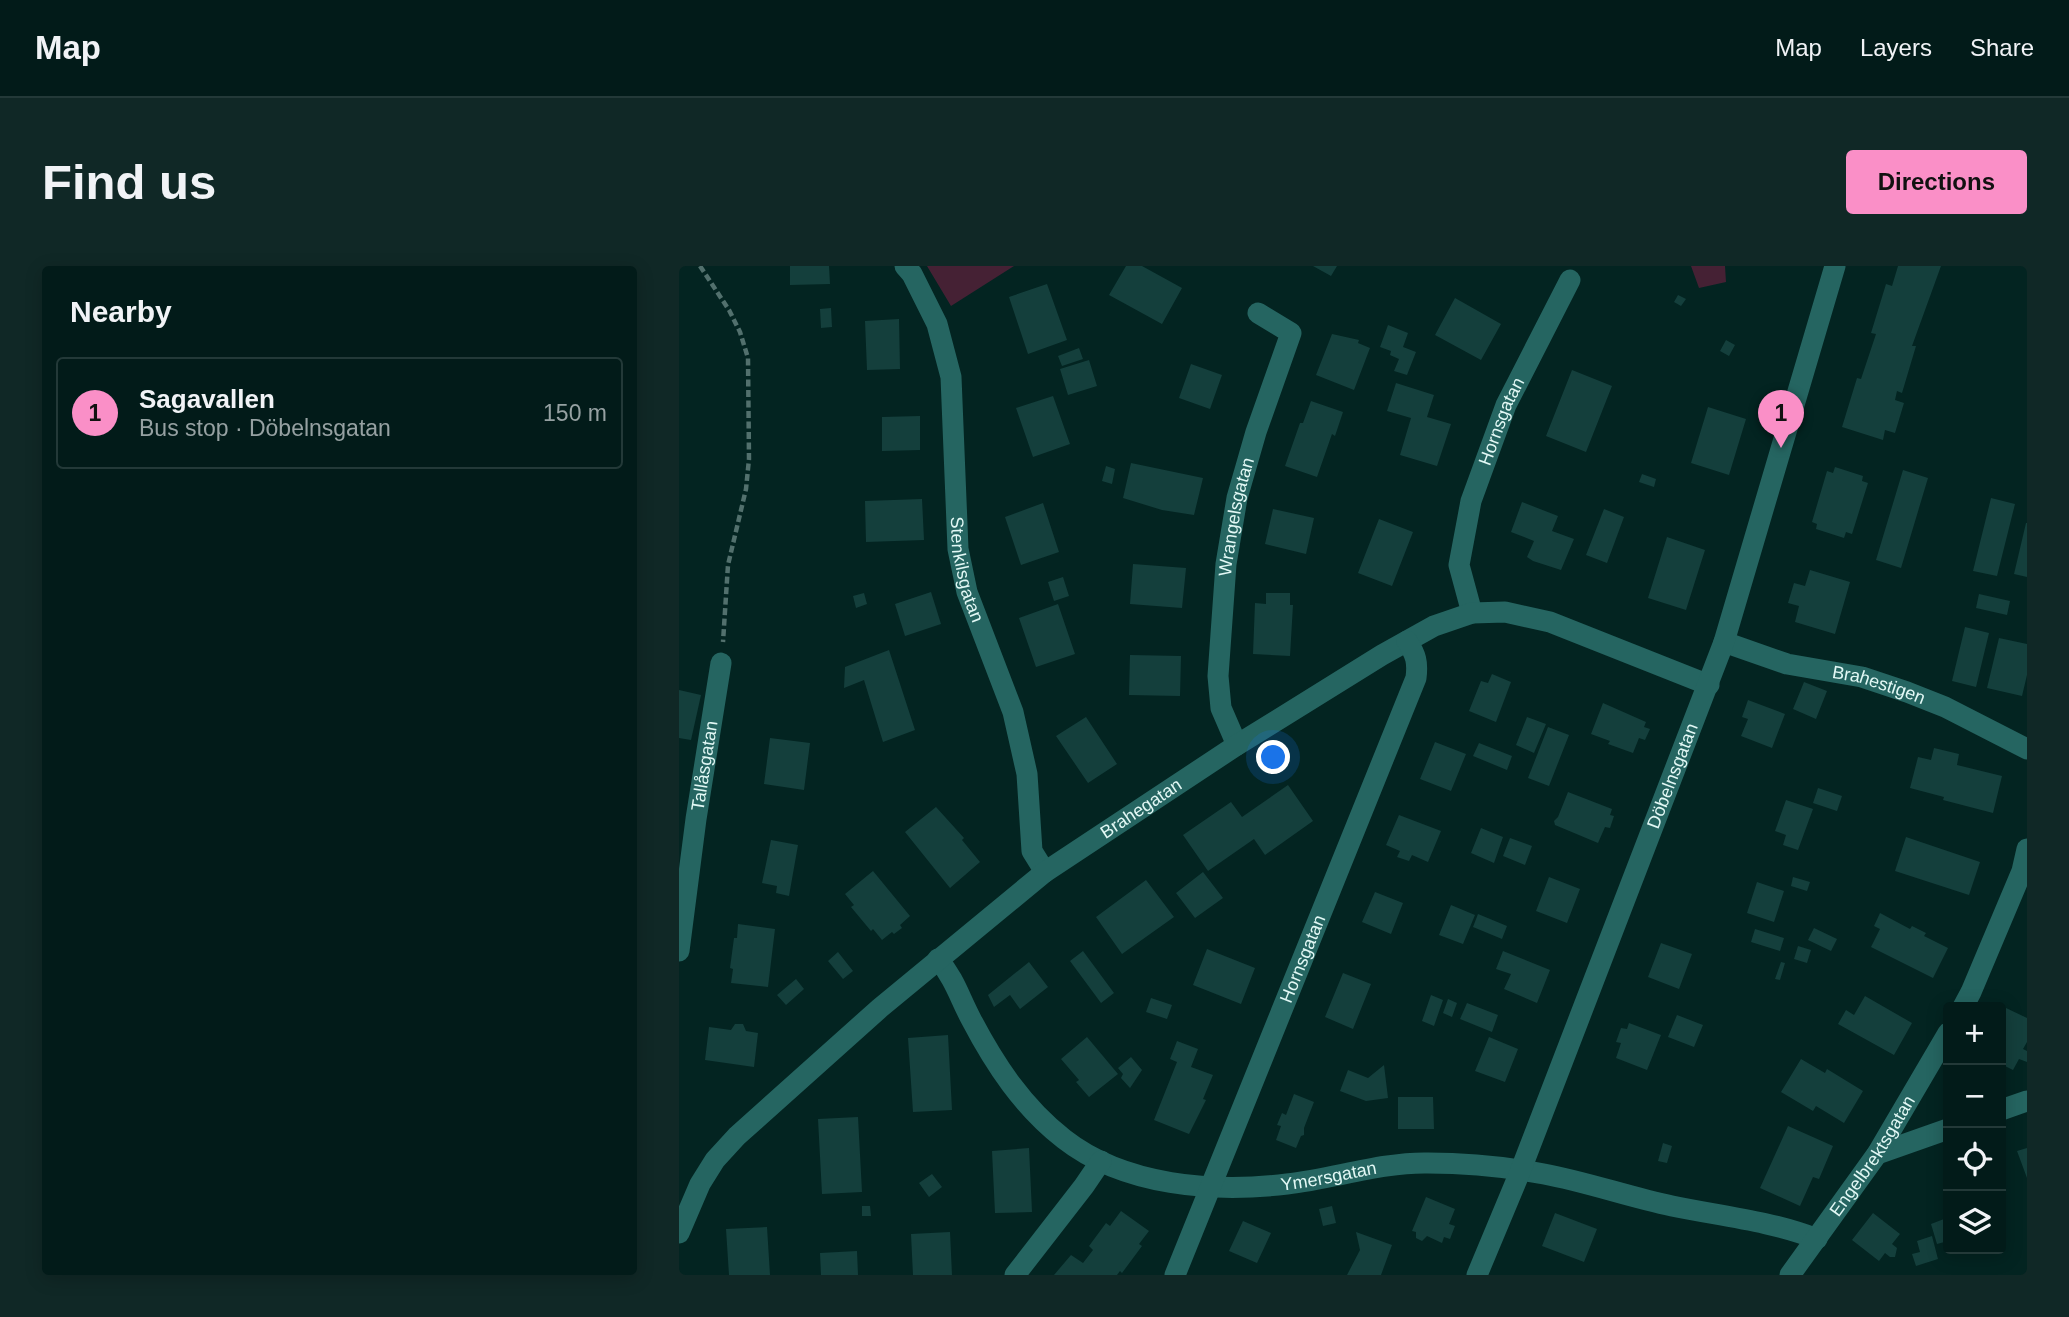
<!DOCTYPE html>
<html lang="en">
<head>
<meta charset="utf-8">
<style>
  :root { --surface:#021b19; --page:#102826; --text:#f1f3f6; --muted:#96a1a2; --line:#233938; --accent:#fa8fc7 }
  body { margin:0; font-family:Arial,sans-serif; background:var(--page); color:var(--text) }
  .controls { position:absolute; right:21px; bottom:21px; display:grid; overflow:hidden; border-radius:7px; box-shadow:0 4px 18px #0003 }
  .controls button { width:63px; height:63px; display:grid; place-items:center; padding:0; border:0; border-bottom:2px solid var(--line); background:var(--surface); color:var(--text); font:35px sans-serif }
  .you { position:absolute; left:595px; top:492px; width:24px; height:24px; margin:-18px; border:5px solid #fff; border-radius:50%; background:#1a73e8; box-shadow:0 0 0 10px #1a73e833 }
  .badge { display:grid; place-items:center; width:46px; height:46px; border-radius:50%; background:var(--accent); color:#111; font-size:23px; font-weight:700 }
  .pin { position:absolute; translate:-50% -58px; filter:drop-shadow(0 2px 4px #0008) }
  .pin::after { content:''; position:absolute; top:37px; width:24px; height:21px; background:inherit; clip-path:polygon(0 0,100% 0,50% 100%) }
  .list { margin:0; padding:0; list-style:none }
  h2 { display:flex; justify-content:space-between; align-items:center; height:91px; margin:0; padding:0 28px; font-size:30px }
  h2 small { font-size:23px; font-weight:400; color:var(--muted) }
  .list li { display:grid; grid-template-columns:46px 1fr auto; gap:21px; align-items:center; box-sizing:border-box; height:112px; margin:0 14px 14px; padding:0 14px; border:2px solid var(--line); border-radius:7px }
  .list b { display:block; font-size:26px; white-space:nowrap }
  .list p { margin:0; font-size:23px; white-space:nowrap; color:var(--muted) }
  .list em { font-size:23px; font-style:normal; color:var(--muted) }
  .icon { flex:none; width:38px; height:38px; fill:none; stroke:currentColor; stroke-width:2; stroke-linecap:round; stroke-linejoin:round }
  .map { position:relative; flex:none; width:1348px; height:1009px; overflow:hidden; border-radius:7px }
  header { display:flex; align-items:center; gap:42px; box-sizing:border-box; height:98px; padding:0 35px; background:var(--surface); border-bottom:2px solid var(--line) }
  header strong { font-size:33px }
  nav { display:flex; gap:38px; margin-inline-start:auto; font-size:24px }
  .intro { display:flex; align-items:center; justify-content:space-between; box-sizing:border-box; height:168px; padding:0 42px }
  h1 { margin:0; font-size:49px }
  .button { padding:18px 32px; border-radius:7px; background:var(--accent); color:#111; font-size:24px; font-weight:700 }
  main { display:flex; gap:42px; padding:0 42px }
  aside { flex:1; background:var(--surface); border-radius:7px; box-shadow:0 4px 18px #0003 }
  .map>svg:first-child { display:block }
</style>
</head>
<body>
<header>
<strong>Map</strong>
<nav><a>Map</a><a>Layers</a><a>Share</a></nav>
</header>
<div class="intro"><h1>Find us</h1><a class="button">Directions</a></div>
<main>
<aside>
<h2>Nearby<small></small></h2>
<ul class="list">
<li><span class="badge">1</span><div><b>Sagavallen</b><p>Bus stop · Döbelnsgatan</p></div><em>150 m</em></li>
</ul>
</aside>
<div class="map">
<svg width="1348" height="1009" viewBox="0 0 1348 1009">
  <rect width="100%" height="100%" fill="#032421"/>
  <path fill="#452134" d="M248,0H335L272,40Z
    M1012,0H1046L1047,16L1020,22Z"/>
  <path fill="#143f3c" d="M111,0H150L151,18L111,19Z
    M447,0H463L503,22L483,58L430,29Z
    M634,0H658L652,10Z
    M1219,0H1262L1233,80H1237L1223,127L1218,125L1216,134L1225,137L1216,167L1206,164L1204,174L1163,161L1178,112L1182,113L1197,68L1192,67L1207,18L1213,20Z
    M368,18L388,74L349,88L330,31Z
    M999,29L1007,33L1002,40L995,36Z
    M776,32L822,58L802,94L756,69Z
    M152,42L153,61L142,62L141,43Z
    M220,53L221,103L188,104L186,55Z
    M709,59L729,67L724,81L737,86L728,109L715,105L720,93L711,89L712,85L701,81Z
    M653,68L680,74L679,77L691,82L675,124L637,109Z
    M1047,74L1056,79L1050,90L1041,85Z
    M400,82L404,93L383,100L379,90Z
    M410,94L418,120L389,129L381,103Z
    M512,98L543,109L531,143L500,132Z
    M893,104L933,120L907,186L867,170Z
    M717,117L755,129L748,151L772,158L758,200L721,189L732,152L708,145Z
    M374,130L391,178L354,191L337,142Z
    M632,135L664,146L656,170L653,168L638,211L606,200L621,157H624Z
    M1029,141L1067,153L1050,209L1012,197Z
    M241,150V184L203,185V151Z
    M452,197L524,212L515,249L483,244L444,232Z
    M427,200L436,203L433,218L423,215Z
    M1156,201L1184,210L1183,215L1189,217L1173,268L1167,266L1165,272L1137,263L1138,258L1133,256L1148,205L1154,207Z
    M1224,204L1249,212L1222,302L1197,294Z
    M963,208L977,213L975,221L960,216Z
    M1312,232L1336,238L1318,310L1294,305Z
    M243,233L245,274L187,276L186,235Z
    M843,236L879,250L873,265L895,273L882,304L854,295L848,291L855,275L832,266Z
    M364,237L380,286L342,299L326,251Z
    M594,243L635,252L627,288L586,278Z
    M925,243L945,251L928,297L907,289Z
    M700,253L734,266L713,320L679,307Z
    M1347,257H1348V311L1335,308Z
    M988,271L1026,284L1007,344L969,332Z
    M454,298L507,302L503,342L451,338Z
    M1131,304L1171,316L1156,368L1116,356L1120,340L1109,337L1115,317L1126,320Z
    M384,311L390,330L375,335L369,316Z
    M252,326L262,358L226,370L216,338Z
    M185,327L188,338L177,342L174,330Z
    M587,327H611V339H614L611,390L574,388L576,337L587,338Z
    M1300,328L1331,335L1328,349L1297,342Z
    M379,338L396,388L357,401L340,352Z
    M1286,361L1310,367L1297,421L1273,415Z
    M1320,372L1348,378V409L1343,430L1308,422Z
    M210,384L236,464L204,476L185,414L165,422L166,401Z
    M451,389L502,390L501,430L450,429Z
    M813,408L832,416L817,456L790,445L802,415L809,417Z
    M1125,416L1148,425L1137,453L1114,443Z
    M0,424L22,429L12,474L0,472Z
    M1069,434L1106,448L1093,482L1062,470L1069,453L1063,451Z
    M924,437L967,456L965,461L971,463L966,474L960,472L954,487L929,478L931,475L912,468Z
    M407,451L438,498L409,517L377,470Z
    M848,451L867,458L855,487L837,479Z
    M869,461L890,469L870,520L849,512Z
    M91,472L131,477L125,524L85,518Z
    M756,476L787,488L772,525L741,513Z
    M800,477L833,490L828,504L794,490Z
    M1255,482L1280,488L1278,499L1323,510L1314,547L1264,534L1265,531L1231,522L1239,491L1252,494Z
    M609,519L634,555L586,589L575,573L529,605L504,569L552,536L563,551Z
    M1139,522L1163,530L1158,545L1134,537Z
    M889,526L933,543L931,549L935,550L931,562L926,561L919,577L876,559L875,555L879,551Z
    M1107,534L1134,543L1119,584L1104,579L1107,569L1096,565Z
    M257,541L285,572L283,574L301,596L271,622L226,566Z
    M720,549L762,565L749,596L733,589L730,595L718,591L721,585L707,579Z
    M802,562L824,571L815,597L792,587Z
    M1227,571L1301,596L1290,629L1216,605Z
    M831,572L853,580L846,599L824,590Z
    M92,574L119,579L110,630L97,627L98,620L83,617Z
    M194,605L231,650L221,659L223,662L215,668L213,666L203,674L194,663L192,665L172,641L175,639L166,628Z
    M524,606L544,632L516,652L497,627Z
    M870,611L901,623L888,657L857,645Z
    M1114,611L1131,616L1128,625L1112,620Z
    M467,614L495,651L443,688L417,651Z
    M1078,616L1105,625L1095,656L1068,647Z
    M696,626L724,637L712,668L683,656Z
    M772,639L796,649L784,678L760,669Z
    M1201,647L1231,663L1233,660L1247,667L1245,670L1269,682L1254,712L1192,681L1201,663L1195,660Z
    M799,648L828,660L823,673L794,661Z
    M59,658L96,663L89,721L52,717L54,703L51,702L55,672H58Z
    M1135,662L1158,673L1152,685L1129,674Z
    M1076,663L1105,672L1101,685L1072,676Z
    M982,677L1013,688L1000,723L969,711Z
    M1119,680L1132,684L1128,697L1115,693Z
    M528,683L576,702L562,738L514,719Z
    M404,685L435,727L422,737L391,695Z
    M824,685L871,704L858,737L825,723L832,708L817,703Z
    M159,686L174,705L164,713L149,695Z
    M350,696L369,721L341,743L331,729L315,741L309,729Z
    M1102,696L1106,697L1101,714L1096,713Z
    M664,707L692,718L674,763L646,751Z
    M117,713L125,723L107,739L98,729Z
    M752,729L764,734L755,760L743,755Z
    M1186,730L1233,757L1215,789L1159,758L1167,744L1175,749Z
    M472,732L493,739L488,753L467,746Z
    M769,733L778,737L773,751L764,747Z
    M788,737L819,749L813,766L781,753Z
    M1327,742L1348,752V776L1344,783L1348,785V796L1340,793L1334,804L1322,798V752Z
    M998,749L1024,759L1015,781L989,771Z
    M950,757L982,769L968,804L937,792L942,777L937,776L942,762L948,763Z
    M56,758H64L67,765L79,767L75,801L26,794L30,761L52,764Z
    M269,769L273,844L234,846L229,772Z
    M408,771L439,808L410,831L397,816L400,814L382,793Z
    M810,771L839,783L826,816L796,805Z
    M498,775L519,783L512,801L534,809L524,833L527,834L510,868L475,854L498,796L491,793Z
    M452,791L463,804L451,822L442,812L444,808L439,802Z
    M1122,793L1146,807L1148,803L1184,825L1165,857L1137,840L1134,845L1102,826Z
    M705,799L709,832L687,835L661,825L669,804L689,812Z
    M615,828L635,836L625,862V869L622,870L617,882L597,874L602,860L598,859L603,847L607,849Z
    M719,831H754L755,863H719Z
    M179,851L183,926L143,928L139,853Z
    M1109,860L1154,880L1140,913L1134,911L1121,940L1081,922Z
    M984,877L993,880L988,897L979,895Z
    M350,882L353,946L316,947L313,885Z
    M1348,882V912L1338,885Z
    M253,908L263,921L250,931L240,917Z
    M747,931L776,943L770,958L776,960L771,973L765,971L763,977L748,970L743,975L737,972V966L733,965Z
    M183,940H191L192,950H183Z
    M653,940L657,957L644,960L640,943Z
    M442,945L470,965L460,978L463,980L443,1007L441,1005L438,1009H375L392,989L404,997L414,984L410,980L427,957L431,960Z
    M876,947L918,963L905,996L863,980Z
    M1194,947L1221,968L1213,978L1218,982L1216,991H1211L1206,987L1200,995L1173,974Z
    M1265,953L1269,975L1258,978L1252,958Z
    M564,955L592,967L578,997L550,985Z
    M88,961L91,1009H50L47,963Z
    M271,966L273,1009H234L232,968Z
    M677,966L713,979L702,1009H668L681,984Z
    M1253,970L1259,993L1237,1000L1233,988L1241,986L1238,975Z
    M178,985L179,1009H142L141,987Z"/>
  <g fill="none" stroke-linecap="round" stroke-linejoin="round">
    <path stroke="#52706d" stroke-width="4.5" stroke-dasharray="7 3.5" stroke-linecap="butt" d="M21,0L50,44L61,66L69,92L70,193L67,223L49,299L44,376"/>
    <g stroke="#256561" stroke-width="21">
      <path id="s1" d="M226,0L233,8L258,58L272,111L279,283L288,326L334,446L348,508L353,585L366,606"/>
      <path id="s2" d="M793,347L780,299L792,235L827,139L891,14"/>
      <path id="s3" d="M1045,376L1108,398L1183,411L1228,426L1266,441L1348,483"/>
      <path id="s4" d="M558,479L542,442L539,410L547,298L558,232L577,166L612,67L579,47"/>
      <path id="s5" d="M0,685L17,553L42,397"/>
      <path id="s6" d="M259,693C276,714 280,730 292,753C316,799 344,841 385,873C445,920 535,927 608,918C654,913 703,896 749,897C788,897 828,901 865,908C908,916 950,931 993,940C1042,950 1092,955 1138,973"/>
      <path d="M1284,741L1292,726L1343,605L1348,583"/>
      <path d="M1322,844L1348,835"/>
      <path d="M1198,888L1269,863"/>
      <path id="s7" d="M0,967L21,918L36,894L58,870L201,742L366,606L558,479L703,389L755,360L793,347L826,346L871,356L1030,419"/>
      <path d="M336,1009L405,920L422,895"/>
      <path id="s8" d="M496,1009L737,412C739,396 737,389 728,375"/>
      <path id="s9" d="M798,1009L841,906L1045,376L1156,0"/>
      <path id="s10" d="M1111,1009L1198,888L1269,767"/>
    </g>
  </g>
  <g text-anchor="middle" stroke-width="6" stroke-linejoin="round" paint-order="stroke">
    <g font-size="18" fill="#e2f8f5" stroke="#001a18">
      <text dy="6" stroke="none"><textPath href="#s2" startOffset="200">Hornsgatan</textPath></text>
      <text dy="6" stroke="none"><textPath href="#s4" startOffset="233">Wrangelsgatan</textPath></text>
      <text dy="6" stroke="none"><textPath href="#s1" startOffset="315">Stenkilsgatan</textPath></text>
      <text dy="6" stroke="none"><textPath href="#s3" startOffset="161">Brahestigen</textPath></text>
      <text dy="6" stroke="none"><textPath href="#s5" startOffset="187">Tallåsgatan</textPath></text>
      <text dy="6" stroke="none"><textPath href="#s9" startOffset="536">Döbelnsgatan</textPath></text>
      <text dy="6" stroke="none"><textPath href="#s7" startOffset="635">Brahegatan</textPath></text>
      <text dy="6" stroke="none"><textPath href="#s8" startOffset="341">Hornsgatan</textPath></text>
      <text dy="6" stroke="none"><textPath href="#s10" startOffset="145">Engelbrektsgatan</textPath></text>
      <text dy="6" stroke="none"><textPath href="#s6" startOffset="497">Ymersgatan</textPath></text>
    </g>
  </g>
</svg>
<div class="controls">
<button>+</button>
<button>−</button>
<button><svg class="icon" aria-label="locate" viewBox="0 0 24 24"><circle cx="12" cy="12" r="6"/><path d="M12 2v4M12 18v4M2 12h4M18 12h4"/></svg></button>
<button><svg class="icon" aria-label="layers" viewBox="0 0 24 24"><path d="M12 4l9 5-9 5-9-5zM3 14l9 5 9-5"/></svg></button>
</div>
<div class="you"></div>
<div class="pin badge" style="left:1102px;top:182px">1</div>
</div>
</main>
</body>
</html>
